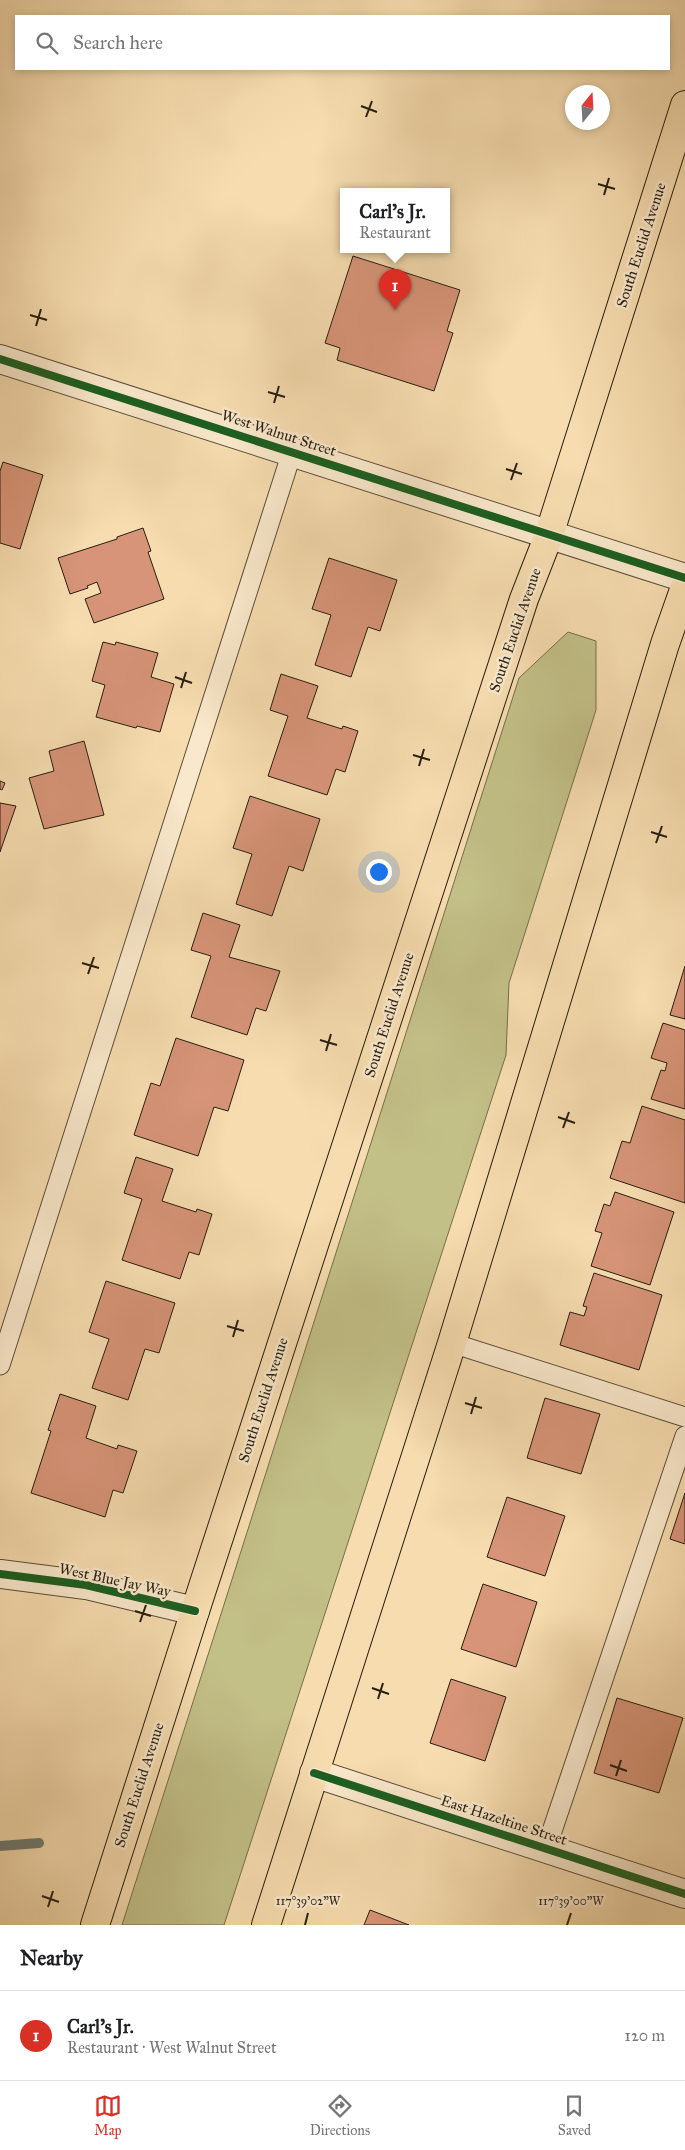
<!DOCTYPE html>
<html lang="en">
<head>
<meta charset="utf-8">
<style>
  :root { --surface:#fff; --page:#f6f6f6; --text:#202124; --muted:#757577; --line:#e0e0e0; --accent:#d93025 }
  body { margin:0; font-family:"IM FELL Great Primer",serif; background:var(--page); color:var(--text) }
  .compass { position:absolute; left:565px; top:85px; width:45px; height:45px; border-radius:50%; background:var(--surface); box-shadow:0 2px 8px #0003; rotate:18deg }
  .you { position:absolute; left:378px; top:871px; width:18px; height:18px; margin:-12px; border:4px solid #fff; border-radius:50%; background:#1a73e8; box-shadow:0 0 0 8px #1a73e833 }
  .badge { display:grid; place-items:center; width:32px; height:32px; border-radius:50%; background:var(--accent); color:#fff; font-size:16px; font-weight:700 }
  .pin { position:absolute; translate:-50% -41px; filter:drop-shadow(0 1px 2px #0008) }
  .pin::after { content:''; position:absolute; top:26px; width:18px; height:15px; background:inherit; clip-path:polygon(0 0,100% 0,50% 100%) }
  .popup { position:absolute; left:340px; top:188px; width:110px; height:65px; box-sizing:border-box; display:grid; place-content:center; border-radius:0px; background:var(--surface); filter:drop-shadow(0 1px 4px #0005); font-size:16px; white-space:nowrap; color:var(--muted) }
  .popup b { font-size:19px; color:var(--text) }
  .popup::after { content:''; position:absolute; left:50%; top:100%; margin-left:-10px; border:10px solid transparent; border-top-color:var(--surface) }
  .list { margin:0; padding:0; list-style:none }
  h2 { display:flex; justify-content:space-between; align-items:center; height:65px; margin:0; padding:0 20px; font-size:21px }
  h2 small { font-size:16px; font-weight:400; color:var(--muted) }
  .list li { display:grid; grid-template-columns:32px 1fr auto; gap:15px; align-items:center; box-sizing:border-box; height:90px; padding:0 20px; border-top:1px solid var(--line) }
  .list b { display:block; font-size:19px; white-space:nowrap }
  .list p { margin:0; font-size:16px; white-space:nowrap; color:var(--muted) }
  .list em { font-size:16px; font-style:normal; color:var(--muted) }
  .icon { flex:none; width:28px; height:28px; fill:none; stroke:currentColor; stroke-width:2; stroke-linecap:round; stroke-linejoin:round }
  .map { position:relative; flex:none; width:685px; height:1925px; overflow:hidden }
  .search { position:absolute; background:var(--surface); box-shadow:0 2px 8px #0003; left:15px; right:15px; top:15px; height:55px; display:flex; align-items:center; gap:12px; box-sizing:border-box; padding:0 18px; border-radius:0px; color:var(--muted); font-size:19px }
  .sheet { height:155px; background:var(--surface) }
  nav { display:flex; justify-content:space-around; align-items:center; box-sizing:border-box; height:70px; border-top:1px solid var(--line); background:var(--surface); font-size:14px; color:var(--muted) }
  nav a { display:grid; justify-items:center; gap:2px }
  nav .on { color:var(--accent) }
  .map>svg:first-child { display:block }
</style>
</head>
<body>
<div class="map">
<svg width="685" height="1925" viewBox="0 0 685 1925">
  <rect width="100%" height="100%" fill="#f6dcaf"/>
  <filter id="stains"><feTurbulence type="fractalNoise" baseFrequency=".004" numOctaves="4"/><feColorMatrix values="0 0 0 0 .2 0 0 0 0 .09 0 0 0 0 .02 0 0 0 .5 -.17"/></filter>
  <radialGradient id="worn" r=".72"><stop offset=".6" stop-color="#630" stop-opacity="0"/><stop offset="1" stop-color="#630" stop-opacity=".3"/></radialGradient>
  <path fill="#c2bf87" stroke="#756e4c" d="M568,632L596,641V710L509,983L506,1055L224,1925H122L519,678Z"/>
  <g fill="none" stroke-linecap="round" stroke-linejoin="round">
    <path stroke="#707b73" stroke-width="10" d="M0,1846L39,1843"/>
  </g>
  <path fill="#d79478" stroke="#281e11" d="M353,256L460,290L447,331L453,333L434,391L337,360L340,348L325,343Z
    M3,462L43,475L20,549L0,543V471Z
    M143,528L151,551L148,552L164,599L94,623L85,599L101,593L97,582L87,586L88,588L70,594L58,558L117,539V537Z
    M329,558L397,580L380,631L368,627L351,677L315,665L331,615L312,609Z
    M103,642L115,645L116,642L158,653L151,677L174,684L160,732L137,726L136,728L96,717L105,685L92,681Z
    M281,674L318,686L307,718L342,729L343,726L358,731L345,772L336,769L327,795L268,776L288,716L270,710Z
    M84,741L104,815L44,829L29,778L54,771L49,751Z
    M0,781L5,783L2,790L0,789Z
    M250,796L320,819L303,871L289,866L272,916L236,904L252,854L233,848Z
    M0,803L16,806L0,852Z
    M203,913L240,925L229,957L280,971L266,1011L256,1008L247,1035L191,1017L211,956L191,950Z
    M685,966V1019L670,1015Z
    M663,1023L685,1030V1109L651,1099L661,1070L665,1071L667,1063L651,1058Z
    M176,1038L244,1060L228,1111L214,1107L198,1156L134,1135L151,1083L160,1086Z
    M642,1106L685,1120V1203L610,1178L622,1141L630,1143Z
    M136,1157L173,1169L162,1201L196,1212L197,1209L212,1214L199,1255L189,1252L180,1279L122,1260L142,1199L124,1193Z
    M615,1192L674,1212L650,1285L591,1266L602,1233L595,1231L604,1204L610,1206Z
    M594,1273L662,1295L639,1370L560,1345L570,1312L584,1316L587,1307L583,1306Z
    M106,1281L175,1303L159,1353L145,1349L128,1400L92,1388L109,1339L89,1332Z
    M60,1394L96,1406L86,1438L117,1449L118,1445L137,1451L123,1493L113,1490L105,1517L31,1493L51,1431L48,1430Z
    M545,1398L600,1414L581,1474L527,1458Z
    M685,1493V1544L670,1539Z
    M507,1497L565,1516L545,1576L487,1557Z
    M483,1584L537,1602L516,1667L461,1649Z
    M451,1679L506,1697L485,1761L430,1743Z
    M617,1698L683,1718L659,1793L594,1773Z
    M370,1910L409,1925H364Z"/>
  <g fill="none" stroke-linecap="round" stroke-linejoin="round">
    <g stroke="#5c4e38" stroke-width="21">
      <path id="service" d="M452,1343L685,1417
        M0,1365L292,452
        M546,1849L685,1436"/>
    </g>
    <g stroke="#5c4e38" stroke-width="30">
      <path id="minor" d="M0,1574L86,1585L195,1611
        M314,1773L685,1894"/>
    </g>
    <g stroke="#5c4e38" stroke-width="30">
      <path id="tertiary" d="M0,359L685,578"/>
    </g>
    <g stroke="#281e11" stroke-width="30">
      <path id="primary" d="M95,1925L195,1611L524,599L549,535L685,105
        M266,1925L452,1343L665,644L685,587"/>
    </g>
    <use href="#service" stroke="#f9e8cb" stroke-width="19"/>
    <use href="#minor" stroke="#f9e8cb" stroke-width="28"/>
    <use href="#tertiary" stroke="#f9e8cb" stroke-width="28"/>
    <use href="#primary" stroke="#f6dcaf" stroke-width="28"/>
    <g stroke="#f9e8cb" stroke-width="11">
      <path id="cycleway" d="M0,359L685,578
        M0,1574L86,1585L195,1611
        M314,1773L685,1894"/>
    </g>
    <use href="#cycleway" stroke="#1b5e20" stroke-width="8"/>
  </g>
  <path fill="none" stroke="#281e11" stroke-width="2" d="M361,106L377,112M366,117L372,101M598,184L615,189M604,195L609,178M30,315L47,320M36,326L41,309M268,392L285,397M274,403L279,386M506,469L522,474M511,480L517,463M175,677L192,683M181,688L186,672M413,755L430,760M419,766L424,749M651,832L667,837M656,843L662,826M82,963L99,968M88,974L94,957M320,1040L337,1045M326,1051L331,1034M558,1117L575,1123M563,1128L569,1112M227,1326L244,1331M233,1337L238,1320M465,1403L482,1408M471,1414L476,1397M135,1611L151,1616M140,1622L146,1605M372,1688L389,1694M378,1699L383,1683M610,1765L627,1771M616,1776L621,1760M42,1896L59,1902M48,1907L53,1891M305,1925L308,1913M567,1925L571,1913"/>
  <g text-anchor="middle" stroke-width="5" stroke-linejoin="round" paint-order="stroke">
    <g font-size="15" fill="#281e11" stroke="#f9e8cb">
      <text transform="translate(641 245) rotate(-72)" y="5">South Euclid Avenue</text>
      <text transform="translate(279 433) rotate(18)" y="5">West Walnut Street</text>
      <text transform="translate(515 630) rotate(-71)" y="5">South Euclid Avenue</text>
      <text transform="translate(389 1015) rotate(-72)" y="5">South Euclid Avenue</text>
      <text transform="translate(263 1400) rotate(-72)" y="5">South Euclid Avenue</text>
      <text transform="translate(115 1580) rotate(12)" y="5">West Blue Jay Way</text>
      <text transform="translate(139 1785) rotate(-72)" y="5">South Euclid Avenue</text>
      <text transform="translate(504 1820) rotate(18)" y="5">East Hazeltine Street</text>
    </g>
  </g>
  <g font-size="12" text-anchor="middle" fill="#281e11" stroke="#f9e8cb" stroke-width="5" stroke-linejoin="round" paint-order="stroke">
    <text x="308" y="1905">117°39'02"W</text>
    <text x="571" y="1905">117°39'00"W</text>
  </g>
  <rect width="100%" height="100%" filter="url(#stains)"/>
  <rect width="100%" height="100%" fill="url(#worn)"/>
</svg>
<svg class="compass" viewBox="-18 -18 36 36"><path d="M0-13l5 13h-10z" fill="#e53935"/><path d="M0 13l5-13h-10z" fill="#757577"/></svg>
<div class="you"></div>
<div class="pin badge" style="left:395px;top:310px">1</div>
<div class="popup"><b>Carl's Jr.</b>Restaurant</div>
<div class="search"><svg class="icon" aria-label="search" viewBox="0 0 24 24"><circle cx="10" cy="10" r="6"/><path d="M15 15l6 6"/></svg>Search here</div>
</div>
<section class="sheet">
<h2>Nearby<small></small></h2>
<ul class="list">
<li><span class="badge">1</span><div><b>Carl's Jr.</b><p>Restaurant · West Walnut Street</p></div><em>120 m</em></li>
</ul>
</section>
<nav>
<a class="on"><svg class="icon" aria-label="map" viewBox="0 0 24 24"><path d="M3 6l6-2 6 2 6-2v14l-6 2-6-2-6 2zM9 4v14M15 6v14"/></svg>Map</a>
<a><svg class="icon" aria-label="directions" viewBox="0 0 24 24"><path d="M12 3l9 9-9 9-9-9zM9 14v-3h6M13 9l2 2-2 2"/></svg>Directions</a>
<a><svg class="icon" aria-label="saved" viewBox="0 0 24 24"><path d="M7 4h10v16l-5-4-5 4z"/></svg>Saved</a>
</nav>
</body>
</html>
